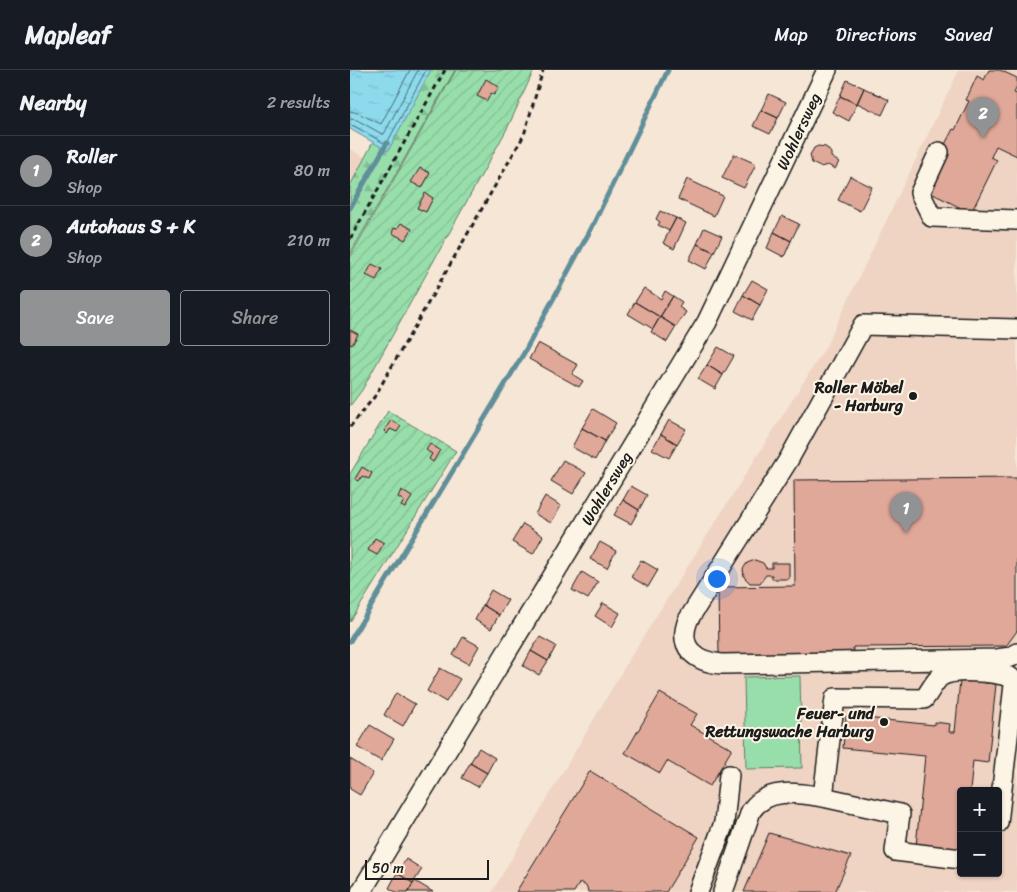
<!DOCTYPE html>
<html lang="en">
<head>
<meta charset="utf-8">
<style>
  :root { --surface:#171b24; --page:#242831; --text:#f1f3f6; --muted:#9ea1a6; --line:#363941; --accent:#919294 }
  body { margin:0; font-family:Sriracha,sans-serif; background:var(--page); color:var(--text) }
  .controls { position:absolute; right:15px; bottom:15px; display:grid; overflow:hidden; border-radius:5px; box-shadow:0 1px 4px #0004 }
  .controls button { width:45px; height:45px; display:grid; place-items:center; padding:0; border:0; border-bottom:1px solid var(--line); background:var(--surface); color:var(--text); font:25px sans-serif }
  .scale { position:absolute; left:15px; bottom:12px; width:124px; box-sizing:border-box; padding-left:5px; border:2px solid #1c1c1c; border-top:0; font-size:14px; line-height:18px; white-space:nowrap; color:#1c1c1c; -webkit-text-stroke:4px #fcf5e5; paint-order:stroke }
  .you { position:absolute; left:366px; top:508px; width:18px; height:18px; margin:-12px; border:4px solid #fff; border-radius:50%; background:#1a73e8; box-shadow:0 0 0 8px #1a73e833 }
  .badge { display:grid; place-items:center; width:32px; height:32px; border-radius:50%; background:var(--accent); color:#fff; font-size:16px; font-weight:700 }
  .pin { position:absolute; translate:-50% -41px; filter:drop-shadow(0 1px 2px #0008) }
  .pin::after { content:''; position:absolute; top:26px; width:18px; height:15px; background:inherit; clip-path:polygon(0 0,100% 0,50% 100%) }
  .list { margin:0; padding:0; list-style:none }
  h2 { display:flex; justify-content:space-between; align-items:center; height:65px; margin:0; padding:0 20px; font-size:21px }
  h2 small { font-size:16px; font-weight:400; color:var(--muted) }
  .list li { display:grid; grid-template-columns:32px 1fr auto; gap:15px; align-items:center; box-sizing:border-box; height:70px; padding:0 20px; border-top:1px solid var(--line) }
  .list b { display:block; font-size:19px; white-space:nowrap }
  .list p { margin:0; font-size:16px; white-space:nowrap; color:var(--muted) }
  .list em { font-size:16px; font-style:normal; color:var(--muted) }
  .actions { display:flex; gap:10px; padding:15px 20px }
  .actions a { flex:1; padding:11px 0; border:1px solid var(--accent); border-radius:5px; text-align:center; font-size:18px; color:var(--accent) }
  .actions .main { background:var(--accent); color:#fff }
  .map { position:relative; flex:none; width:667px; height:822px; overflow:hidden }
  header { display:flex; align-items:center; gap:30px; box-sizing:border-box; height:70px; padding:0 25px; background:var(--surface); border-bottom:1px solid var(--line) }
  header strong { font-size:24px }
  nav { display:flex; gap:28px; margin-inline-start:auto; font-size:18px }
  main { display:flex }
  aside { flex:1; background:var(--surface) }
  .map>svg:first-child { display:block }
</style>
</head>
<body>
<header>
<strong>Mapleaf</strong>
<nav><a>Map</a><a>Directions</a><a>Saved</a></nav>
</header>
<main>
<aside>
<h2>Nearby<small>2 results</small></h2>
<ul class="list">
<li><span class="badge">1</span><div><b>Roller</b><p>Shop</p></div><em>80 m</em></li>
<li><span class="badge">2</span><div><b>Autohaus S + K</b><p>Shop</p></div><em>210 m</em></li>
</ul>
<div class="actions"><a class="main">Save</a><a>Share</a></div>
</aside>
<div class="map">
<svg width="667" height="822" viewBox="0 0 667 822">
  <defs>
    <pattern id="forest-firs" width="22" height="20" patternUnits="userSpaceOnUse" patternTransform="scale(1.25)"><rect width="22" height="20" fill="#98deab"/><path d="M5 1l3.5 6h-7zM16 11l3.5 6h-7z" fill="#82be93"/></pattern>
    <pattern id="garden-furrows" width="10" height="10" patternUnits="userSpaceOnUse" patternTransform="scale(1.25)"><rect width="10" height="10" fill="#98deab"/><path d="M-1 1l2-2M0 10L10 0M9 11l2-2" fill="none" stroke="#82be93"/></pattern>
    <pattern id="water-ripples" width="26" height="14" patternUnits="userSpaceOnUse" patternTransform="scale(1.25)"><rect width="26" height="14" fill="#8ddaed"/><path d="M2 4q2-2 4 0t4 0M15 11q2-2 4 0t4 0" fill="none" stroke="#79bacb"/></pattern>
  </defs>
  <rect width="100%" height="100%" fill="#f6e6d6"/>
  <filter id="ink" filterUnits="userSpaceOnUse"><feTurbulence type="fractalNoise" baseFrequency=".02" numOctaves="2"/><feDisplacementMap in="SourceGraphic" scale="10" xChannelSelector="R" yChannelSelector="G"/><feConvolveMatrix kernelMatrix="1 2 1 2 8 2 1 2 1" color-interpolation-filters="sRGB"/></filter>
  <g filter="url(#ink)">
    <path fill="#efd3c3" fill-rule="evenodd" d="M609,0H667V822H142L280,588L475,278ZM611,721H648V803H611Z
      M0,79L18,89L0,121Z"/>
    <path fill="#98deab" stroke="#5a7d64" d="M450,606L452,698L396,699L394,607Z"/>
    <path fill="url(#forest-firs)" stroke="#5a7d64" d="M74,0H105L0,184V116L22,74Z"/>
    <path fill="url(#garden-furrows)" stroke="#5a7d64" d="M106,0H184L158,57L12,320L0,336V187Z
      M38,341L106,381L0,552V404Z"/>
    <path fill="url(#water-ripples)" stroke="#608e99" d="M0,0H81L38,81L0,59Z"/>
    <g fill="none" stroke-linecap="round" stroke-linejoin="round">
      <path stroke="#496870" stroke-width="1" d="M0,41L8,43L31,54L60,0
        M0,49L7,50L32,64H34L68,0
        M0,55L4,56L34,73H37L76,0"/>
      <path stroke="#608e99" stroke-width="5" d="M0,138L37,73
        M0,571L174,283L241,159L318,0"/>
    </g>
    <path fill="#e0a898" stroke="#1c1c1c" d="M639,0H650L667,8V17L664,23L667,24V86L646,76L641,87L647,90L621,143L579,122L598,82L592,80L603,59L605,60L619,31L616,30L627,6L634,10Z
      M136,9L149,17L144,25L141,23L137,31L127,26Z
      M497,10L514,18L507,34L490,26Z
      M514,18L539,30L532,45L507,33Z
      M419,24L436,32L428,48L411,40Z
      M490,26L507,34L499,51L482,42Z
      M411,40L428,48L420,64L403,56Z
      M468,76L476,77L481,83V87L489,92L485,99L478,95L470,97L462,93L460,85L464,78Z
      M384,84L406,94L394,118L372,108Z
      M70,98L80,103L72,118L61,112Z
      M500,106L522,117L510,141L488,130Z
      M337,109L373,126L364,146L328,129Z
      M75,123L83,128L76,142L67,138Z
      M310,141L326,148L319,161L308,155L310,152L306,149Z
      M432,146L449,154L441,171L424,162Z
      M326,148L336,153L324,179L313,173Z
      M51,153L62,159L55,170L42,163L44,158L47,159Z
      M354,158L372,166L364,182L347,174Z
      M424,162L441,171L434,187L417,178Z
      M347,174L364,182L356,199L339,190Z
      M22,194L32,199L26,210L16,205Z
      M402,210L418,219L410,235L393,225Z
      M294,218L311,229L315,221L323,226L310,247L285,232Z
      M393,225L410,235L402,250L385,241Z
      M323,226L332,232L329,237L336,242L326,257L310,247Z
      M285,232L310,247L303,259L278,244Z
      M310,247L326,257L317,272L301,262Z
      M0,260L8,264L2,275L0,274Z
      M188,273L228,295L222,304L233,311L229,317L179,289Z
      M368,277L384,286L373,305L357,295Z
      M357,295L373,305L365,319L348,309Z
      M243,339L266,353L255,371L232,358Z
      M41,350L51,356L47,362L40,359L37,364L34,361Z
      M319,350L336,359L327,374L311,364Z
      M232,358L255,371L245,390L222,377Z
      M311,364L327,374L319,388L302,379Z
      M80,374L90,380L83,392L79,389L82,384L76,380Z
      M213,390L236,403L223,424L201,411Z
      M12,397L22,403L19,409L12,406L9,411L5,409Z
      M667,408V561L656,576L503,577V585L369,586L368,517L445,516L444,410Z
      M281,416L297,425L289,440L273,430Z
      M51,420L62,427L55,438L51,436L54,431L48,427Z
      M195,426L211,436L201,453L185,444Z
      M273,430L289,440L281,454L264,445Z
      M173,454L193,466L183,484L162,472Z
      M25,468L34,473L27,485L18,480Z
      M250,472L266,481L257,498L240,489Z
      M291,490L308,500L298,517L281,507Z
      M405,490L413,493L416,498H422V493H439V509H422V505H416L410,513H400L394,507L393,499L397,493Z
      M232,502L248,512L238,529L222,520Z
      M141,520L158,530L149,545L133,535Z
      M253,533L270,543L262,557L245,546Z
      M133,535L149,545L141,559L125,550Z
      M113,567L129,576L119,594L103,585Z
      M190,567L206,576L198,591L181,581Z
      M181,581L198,591L189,605L173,596Z
      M90,598L110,609L96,632L77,621Z
      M610,610L646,614L638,693L623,691L620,721H611V780L566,776L575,686L493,678L496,646L584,655V652L600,654L599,662H605Z
      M46,623L65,634L53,656L34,645Z
      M310,623L347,644L340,655L382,679L360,716L317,691L310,703L275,683Z
      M20,655L44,669L31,691L7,677Z
      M129,678L145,688L137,703L120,693Z
      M0,689L23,703L10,725L0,719Z
      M120,693L137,703L128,717L112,708Z
      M240,701L349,767L316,822H238L237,817L230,812L224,822H166Z
      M419,763L501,786L485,822H394Z
      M56,789L72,799L63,813L47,803Z
      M47,803L63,813L58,822H46L39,818Z
      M65,811L83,822H58Z"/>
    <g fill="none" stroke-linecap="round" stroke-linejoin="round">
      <g stroke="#1c1c1c" stroke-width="22">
        <path id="minor" d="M589,82L570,123L582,147L667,150
          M667,259L513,255L439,389L338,550C327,578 346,592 372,594L647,589L661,587L667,583
          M611,789L545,781L550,744L473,727L485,628L574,629C579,623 584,612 590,607C603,598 645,602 660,607L663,610L664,615L648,753
          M11,822L357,252L477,0
          M348,822L374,753L379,705
          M373,822L401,741C417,717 448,723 473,727"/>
      </g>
      <path stroke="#1c1c1c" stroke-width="3" stroke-dasharray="5 4" stroke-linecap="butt" d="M0,169L95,0
        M0,357L25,326L174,65L193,0"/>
      <use href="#minor" stroke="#fcf5e5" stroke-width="19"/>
    </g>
  </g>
  <g fill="#1c1c1c" stroke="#fcf5e5" stroke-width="2">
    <circle cx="563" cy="326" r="5"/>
    <circle cx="534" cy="652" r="5"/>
  </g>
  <g text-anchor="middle" stroke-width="4" stroke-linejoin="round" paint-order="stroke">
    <g font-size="16" fill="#1c1c1c" stroke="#fcf5e5">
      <text transform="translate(448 61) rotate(-65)" y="6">Wohlersweg</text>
      <text transform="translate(256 418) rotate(-59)" y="6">Wohlersweg</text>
    </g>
    <g font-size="16" font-weight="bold" fill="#1c1c1c" stroke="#fcf5e5" text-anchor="end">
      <text x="553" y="323">Roller Möbel<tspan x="553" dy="18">- Harburg</tspan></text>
      <text x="524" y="649">Feuer- und<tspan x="524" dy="18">Rettungswache Harburg</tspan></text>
    </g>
  </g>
</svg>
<div class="controls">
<button>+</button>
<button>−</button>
</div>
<div class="scale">50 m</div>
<div class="you"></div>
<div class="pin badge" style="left:556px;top:463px">1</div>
<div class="pin badge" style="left:633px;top:68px">2</div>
</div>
</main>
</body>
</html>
